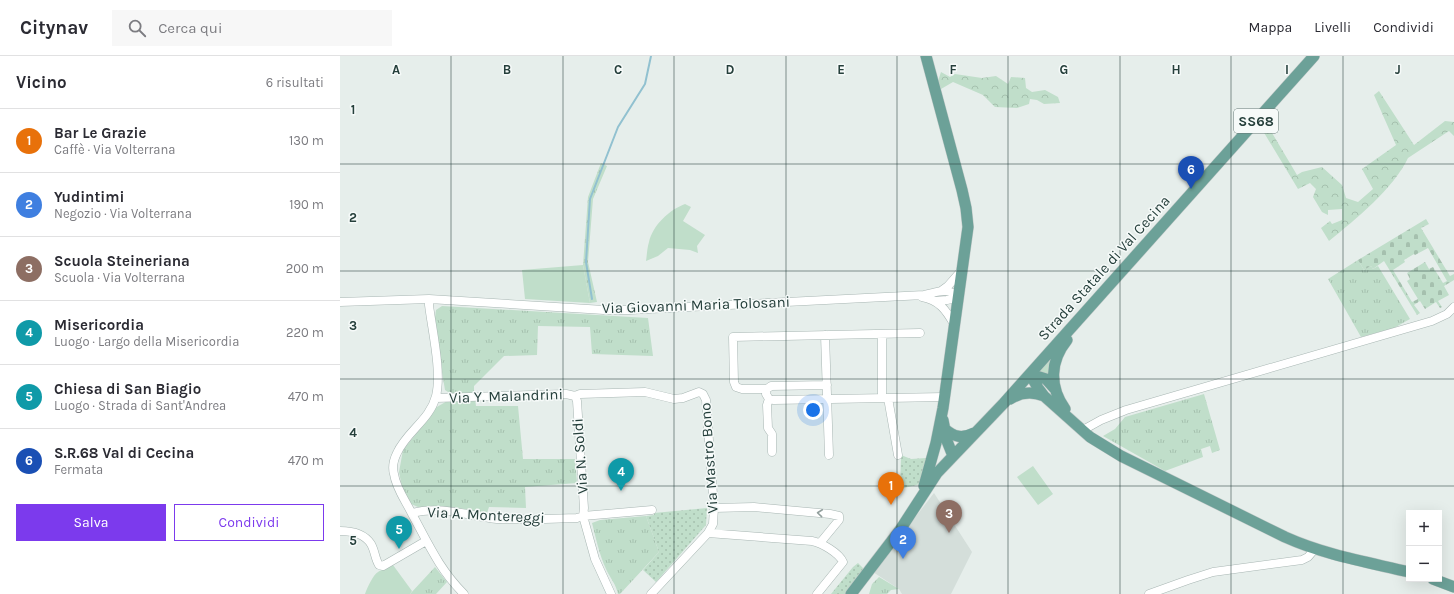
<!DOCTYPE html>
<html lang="it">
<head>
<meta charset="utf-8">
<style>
  :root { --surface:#fff; --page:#f7f7f7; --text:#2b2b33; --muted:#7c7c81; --line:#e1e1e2; --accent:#7c3aed }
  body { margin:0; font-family:Karla,sans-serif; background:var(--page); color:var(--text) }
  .controls { position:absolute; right:12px; bottom:12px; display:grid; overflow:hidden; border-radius:0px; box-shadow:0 4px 16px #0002 }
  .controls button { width:36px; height:36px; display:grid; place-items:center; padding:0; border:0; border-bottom:1px solid var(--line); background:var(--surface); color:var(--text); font:20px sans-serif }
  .you { position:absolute; left:473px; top:354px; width:14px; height:14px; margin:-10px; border:3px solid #fff; border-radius:50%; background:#1a73e8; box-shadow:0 0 0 6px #1a73e833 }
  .badge { display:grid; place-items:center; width:26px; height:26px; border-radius:50%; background:var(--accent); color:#fff; font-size:13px; font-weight:700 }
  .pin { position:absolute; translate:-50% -33px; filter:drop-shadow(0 1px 2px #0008) }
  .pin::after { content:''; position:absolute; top:21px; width:14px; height:12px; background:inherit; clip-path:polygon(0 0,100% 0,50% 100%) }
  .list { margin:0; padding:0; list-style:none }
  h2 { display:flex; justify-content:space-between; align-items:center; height:52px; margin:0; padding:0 16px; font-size:17px }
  h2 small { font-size:13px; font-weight:400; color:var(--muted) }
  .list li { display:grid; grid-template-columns:26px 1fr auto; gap:12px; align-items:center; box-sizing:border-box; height:64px; padding:0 16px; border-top:1px solid var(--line) }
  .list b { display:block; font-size:15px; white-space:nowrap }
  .list p { margin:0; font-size:13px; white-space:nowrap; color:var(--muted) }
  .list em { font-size:13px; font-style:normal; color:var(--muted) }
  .actions { display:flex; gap:8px; padding:12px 16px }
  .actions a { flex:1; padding:9px 0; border:1px solid var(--accent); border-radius:0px; text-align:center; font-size:14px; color:var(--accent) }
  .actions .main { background:var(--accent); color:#fff }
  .icon { flex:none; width:22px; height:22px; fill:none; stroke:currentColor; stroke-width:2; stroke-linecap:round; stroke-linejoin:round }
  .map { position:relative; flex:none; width:1114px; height:538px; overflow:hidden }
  header { display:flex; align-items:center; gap:24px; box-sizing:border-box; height:56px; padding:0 20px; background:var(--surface); border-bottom:1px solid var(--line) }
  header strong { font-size:19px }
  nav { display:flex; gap:22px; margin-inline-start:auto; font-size:14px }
  .search { width:280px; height:36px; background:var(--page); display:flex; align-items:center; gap:10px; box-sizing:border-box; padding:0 14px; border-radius:0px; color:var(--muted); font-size:15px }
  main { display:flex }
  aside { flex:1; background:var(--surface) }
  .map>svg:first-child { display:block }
</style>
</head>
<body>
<header>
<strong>Citynav</strong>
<div class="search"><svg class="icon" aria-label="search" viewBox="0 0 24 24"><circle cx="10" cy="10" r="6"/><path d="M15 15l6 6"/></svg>Cerca qui</div>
<nav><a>Mappa</a><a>Livelli</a><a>Condividi</a></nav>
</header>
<main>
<aside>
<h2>Vicino<small>6 risultati</small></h2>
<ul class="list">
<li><span class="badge" style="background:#e8710a">1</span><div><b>Bar Le Grazie</b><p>Caffè · Via Volterrana</p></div><em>130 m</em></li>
<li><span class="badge" style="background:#3f7fe0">2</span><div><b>Yudintimi</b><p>Negozio · Via Volterrana</p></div><em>190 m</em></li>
<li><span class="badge" style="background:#8d6e63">3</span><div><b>Scuola Steineriana</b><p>Scuola · Via Volterrana</p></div><em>200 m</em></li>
<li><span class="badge" style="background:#0f9aa8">4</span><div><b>Misericordia</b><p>Luogo · Largo della Misericordia</p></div><em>220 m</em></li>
<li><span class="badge" style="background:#0f9aa8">5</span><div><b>Chiesa di San Biagio</b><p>Luogo · Strada di Sant'Andrea</p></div><em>470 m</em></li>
<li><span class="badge" style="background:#1a4fb4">6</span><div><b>S.R.68 Val di Cecina</b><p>Fermata</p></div><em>470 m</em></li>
</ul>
<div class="actions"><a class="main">Salva</a><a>Condividi</a></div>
</aside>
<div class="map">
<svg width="1114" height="538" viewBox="0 0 1114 538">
  <defs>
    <pattern id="grass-tufts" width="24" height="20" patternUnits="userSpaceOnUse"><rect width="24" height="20" fill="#c0deca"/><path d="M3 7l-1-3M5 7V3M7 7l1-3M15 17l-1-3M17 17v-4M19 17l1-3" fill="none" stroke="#a5c0ae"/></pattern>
    <pattern id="forest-crowns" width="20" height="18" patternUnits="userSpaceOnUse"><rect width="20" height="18" fill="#c0deca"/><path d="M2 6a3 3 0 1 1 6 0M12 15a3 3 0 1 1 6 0" fill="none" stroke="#a5c0ae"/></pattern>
    <pattern id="cemetery-stones" width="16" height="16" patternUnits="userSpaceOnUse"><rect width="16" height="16" fill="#c0deca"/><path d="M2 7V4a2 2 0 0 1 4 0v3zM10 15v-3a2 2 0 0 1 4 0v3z" fill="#a5c0ae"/></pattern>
    <pattern id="park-dots" width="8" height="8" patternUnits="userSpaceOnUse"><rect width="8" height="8" fill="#c0deca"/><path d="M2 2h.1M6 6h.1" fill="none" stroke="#a5c0ae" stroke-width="1.8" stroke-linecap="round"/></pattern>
  </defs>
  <rect width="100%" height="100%" fill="#e6eeeb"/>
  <path fill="#d4deda" d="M594,437L632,496L611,538H562L559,533L533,516Z"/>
  <path fill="url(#grass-tufts)" d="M261,107L267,110L253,143L248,206L257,246L250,247L243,209L248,141Z
    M1018,204L1024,214L1031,210L1033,213L1038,210L1070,263L1054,272L1021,281L988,223Z
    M102,250L308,262L313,300L252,298L250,271L198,270L197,299L164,300L134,330V337L111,338L105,334L94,268L96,254Z
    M717,294L710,319L696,317Z
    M864,338L880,394L872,397L870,390L861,393L863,401L825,415L763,380L775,373L785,361Z
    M135,343L136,350H178L183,403H235L237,427L185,431L186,452L149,451L147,457L113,451H78L71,448L62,431L59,416L63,394L81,372L95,352L109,344Z
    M306,460L319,496L280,538H278C276,528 270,522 266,513C259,498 256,482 252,467L260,464Z
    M95,511L107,526L96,538H70Z
    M539,521L559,533L551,534L547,538H529L532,528Z"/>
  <path fill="url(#forest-crowns)" d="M601,16L610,21L615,18L642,22L656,20L668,28L671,21L685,22L686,32L692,36L705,34L718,41L720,47L704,48L697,44L690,43L689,48L677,52L655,51L643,39L613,26L601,33L598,25Z
    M1039,35L1074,89L1105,65L1114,66V80L1109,75L1068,102C1054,132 1015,164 989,185L981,172L990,165L992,168L1002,164V153L988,154V159L982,156L973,141L976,133L970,127L958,133L920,70L925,65L957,119L962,116L982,111L1002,129L1006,142L1018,146L1033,133L1022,113L1056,89L1034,39Z"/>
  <path fill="url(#cemetery-stones)" fill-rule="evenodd" d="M1086,163L1089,168L1081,172L1110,220L1114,218V224L1104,230L1109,239L1098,245L1102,251L1100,252L1096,246L1085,253L1080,245L1074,249L1080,257L1077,259L1044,205L1033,213L1031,210L1024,214L1018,204ZM1088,192L1107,225L1103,227L1093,211L1089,213L1085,206L1067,217L1070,223L1067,225L1078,243L1072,246L1053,214L1065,206L1064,204L1074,198L1075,199Z"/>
  <path fill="url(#park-dots)" d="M561,399L571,403L586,402L580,428L560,433Z
    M367,452L366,469L316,526L303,514L319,496L306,460L314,459V457Z
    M518,507L524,513L505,538H491L513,511Z"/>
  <path fill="#c0deca" d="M345,148L351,151L343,165L365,179L357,190L358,197L350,194L328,192L318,200L306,205C307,199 307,192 309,186C313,169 329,154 345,148Z
    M243,209L250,247L185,243L182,214Z
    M693,410L713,438L698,449L677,421Z
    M53,509L72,535L70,538H25C27,532 33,519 38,516C42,513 48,513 53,509Z"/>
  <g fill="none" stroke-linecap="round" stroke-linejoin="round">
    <path stroke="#91c1d0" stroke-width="2" d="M252,243L246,206L250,143L278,71L305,28L311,0"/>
    <g stroke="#a8b6b3" stroke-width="9">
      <path id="minor" d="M601,235L608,230L622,214
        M582,241C599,244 606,254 614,268
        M89,243V249C92,274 102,316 96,340C90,364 67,375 57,397C54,403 52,411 54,418C56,432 65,444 71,456C88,487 99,513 124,538
        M595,245L607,244L619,241
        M0,246L89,243L264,254H289L584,239C599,236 606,231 619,241
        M485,279L489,399
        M487,329L431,330L427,333L426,338L429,343L434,344L604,341
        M427,333H402L396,331L394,326L393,281L580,277
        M235,340L240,338L305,336L334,343L343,342L359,336L363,338L366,344L374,452L373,468L368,477
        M235,340L237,345L244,452L243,460
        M96,342L226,338L235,340
        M542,342V278
        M548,342L558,399
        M429,343L427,349L428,372L432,378V396
        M743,374L761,364L786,354L1092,265L1107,258L1114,251
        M374,452L414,451L490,458L499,460V464L480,487
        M72,457C100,449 129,460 157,463C184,464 211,463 237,462L243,460L312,454
        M243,460L255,503L271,538
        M0,475C12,475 24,477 31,488C35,495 35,503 39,509L43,510L86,485
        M311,538L368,477L472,485C482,487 499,497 503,506L477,538
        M809,538L848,524L873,516L962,504L968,501L974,494"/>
    </g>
    <g stroke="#c2c9c8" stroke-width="12">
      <path id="major" d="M690,318L698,332L704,340L750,381L781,400L945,481C985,499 1027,506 1069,516
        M690,318L706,323L715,333
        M670,343C681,336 692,335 704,340
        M725,353C709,330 710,305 727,284
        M603,364L607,385L613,400
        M605,373C614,381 622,383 634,377
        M584,430L596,387L603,352L628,171L626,152L622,134L586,0
        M1093,523L1114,531
        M511,538L560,474L597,417L664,347L974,0"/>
    </g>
    <use href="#minor" stroke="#fff" stroke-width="8"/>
    <use href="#major" stroke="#6ca198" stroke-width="11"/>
  </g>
  <defs><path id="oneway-chevron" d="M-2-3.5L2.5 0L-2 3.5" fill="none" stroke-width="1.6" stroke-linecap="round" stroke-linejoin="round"/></defs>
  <use stroke="#929f9d" href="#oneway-chevron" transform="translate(480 457) rotate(-174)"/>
  <path fill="none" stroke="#253f3b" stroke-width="1" stroke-opacity="0.55" d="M111,0V538M223,0V538M334,0V538M446,0V538M557,0V538M668,0V538M780,0V538M891,0V538M1003,0V538M0,108H1114M0,215H1114M0,323H1114M0,430H1114"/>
  <g text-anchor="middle" stroke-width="3" stroke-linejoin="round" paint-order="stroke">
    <rect fill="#f6faf9" stroke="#647774" stroke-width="1" x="894" y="53" width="44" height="24" rx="3"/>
    <g font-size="14" font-weight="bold" fill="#253f3b">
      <text x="916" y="70">SS68</text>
    </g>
    <g font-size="15" fill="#253f3b" stroke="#f6faf9">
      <text transform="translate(764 212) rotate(-48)" y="5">Strada Statale di Val Cecina</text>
      <text transform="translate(356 249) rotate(-2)" y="5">Via Giovanni Maria Tolosani</text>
      <text transform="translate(166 340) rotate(-2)" y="5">Via Y. Malandrini</text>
      <text transform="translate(240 400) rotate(-94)" y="5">Via N. Soldi</text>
      <text transform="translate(369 402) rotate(-94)" y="5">Via Mastro Bono</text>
      <text transform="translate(146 459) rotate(3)" y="5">Via A. Montereggi</text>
    </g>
  </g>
  <g font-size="13" text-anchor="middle" font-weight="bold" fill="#253f3b" stroke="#f6faf9" stroke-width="3" stroke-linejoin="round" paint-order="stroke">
    <text x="56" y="18">A</text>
    <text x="167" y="18">B</text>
    <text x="278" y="18">C</text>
    <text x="390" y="18">D</text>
    <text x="501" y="18">E</text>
    <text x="613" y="18">F</text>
    <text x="724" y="18">G</text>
    <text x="836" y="18">H</text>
    <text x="947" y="18">I</text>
    <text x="1058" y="18">J</text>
    <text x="13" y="58">1</text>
    <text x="13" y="166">2</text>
    <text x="13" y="274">3</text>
    <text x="13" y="381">4</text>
    <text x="13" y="489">5</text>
  </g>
</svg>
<div class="controls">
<button>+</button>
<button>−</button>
</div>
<div class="you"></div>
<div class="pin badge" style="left:551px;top:449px;background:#e8710a">1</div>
<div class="pin badge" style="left:563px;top:503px;background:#3f7fe0">2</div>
<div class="pin badge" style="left:609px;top:477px;background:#8d6e63">3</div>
<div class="pin badge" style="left:281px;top:435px;background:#0f9aa8">4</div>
<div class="pin badge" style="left:59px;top:493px;background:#0f9aa8">5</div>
<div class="pin badge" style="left:851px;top:133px;background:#1a4fb4">6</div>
</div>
</main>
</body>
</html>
